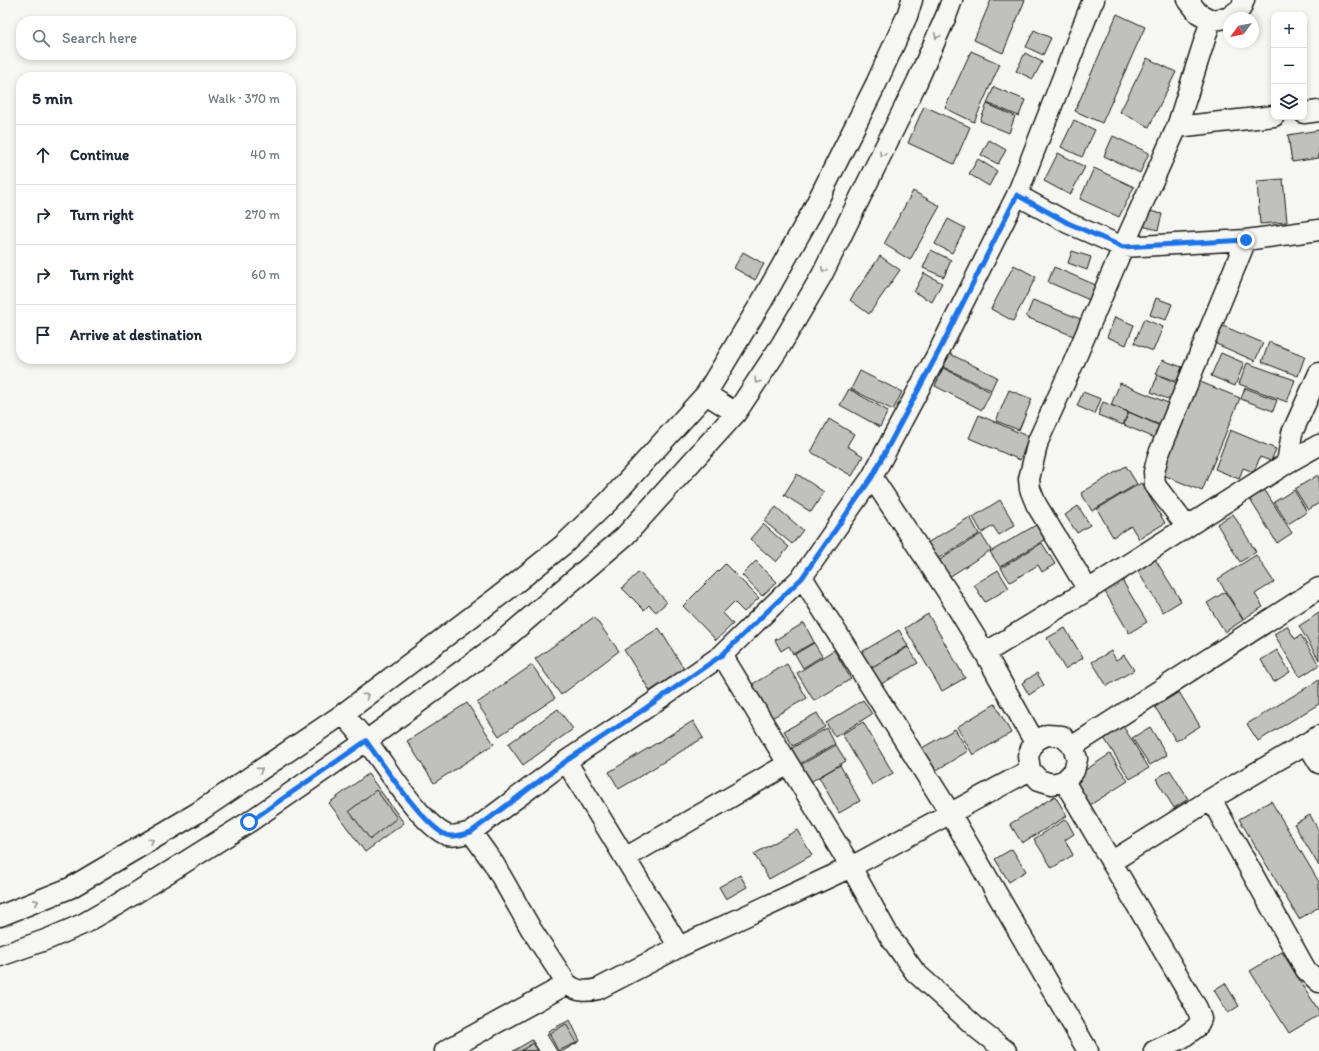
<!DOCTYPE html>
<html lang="en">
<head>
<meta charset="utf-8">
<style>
  :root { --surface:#fff; --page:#f2f2f3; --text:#1f2937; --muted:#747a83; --line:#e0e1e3 }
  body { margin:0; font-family:Itim,sans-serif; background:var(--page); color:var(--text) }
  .controls { position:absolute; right:12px; top:12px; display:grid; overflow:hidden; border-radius:8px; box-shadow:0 2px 6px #0003 }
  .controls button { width:36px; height:36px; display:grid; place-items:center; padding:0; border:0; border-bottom:1px solid var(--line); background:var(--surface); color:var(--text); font:20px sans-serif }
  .compass { position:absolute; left:1223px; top:12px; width:36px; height:36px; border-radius:50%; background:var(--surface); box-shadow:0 2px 6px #0003; rotate:238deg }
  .stop { position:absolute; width:12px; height:12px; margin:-9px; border:3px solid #1a73e8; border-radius:50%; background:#fff }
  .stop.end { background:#1a73e8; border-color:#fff; box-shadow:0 1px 4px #0008 }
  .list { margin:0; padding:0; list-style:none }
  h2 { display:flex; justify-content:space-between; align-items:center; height:52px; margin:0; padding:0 16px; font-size:17px }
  h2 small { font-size:13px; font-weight:400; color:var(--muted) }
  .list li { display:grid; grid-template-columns:26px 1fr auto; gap:12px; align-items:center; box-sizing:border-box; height:60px; padding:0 16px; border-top:1px solid var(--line) }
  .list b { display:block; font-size:15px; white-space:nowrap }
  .list em { font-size:13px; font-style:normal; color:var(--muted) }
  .icon { flex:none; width:22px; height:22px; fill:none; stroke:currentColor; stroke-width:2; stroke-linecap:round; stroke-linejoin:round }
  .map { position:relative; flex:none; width:1319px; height:1051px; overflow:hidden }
  .search { position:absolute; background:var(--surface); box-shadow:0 2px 6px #0003; left:16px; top:16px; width:280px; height:44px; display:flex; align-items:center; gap:10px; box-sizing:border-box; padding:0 14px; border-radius:16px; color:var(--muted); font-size:15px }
  .panel { position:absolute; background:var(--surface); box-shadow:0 2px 6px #0003; left:16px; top:72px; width:280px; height:292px; border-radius:16px }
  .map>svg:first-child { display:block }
</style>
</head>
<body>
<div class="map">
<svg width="1319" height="1051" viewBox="0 0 1319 1051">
  <rect width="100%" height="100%" fill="#f6f6f2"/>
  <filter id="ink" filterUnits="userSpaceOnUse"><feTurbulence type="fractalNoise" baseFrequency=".025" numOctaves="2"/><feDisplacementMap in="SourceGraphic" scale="8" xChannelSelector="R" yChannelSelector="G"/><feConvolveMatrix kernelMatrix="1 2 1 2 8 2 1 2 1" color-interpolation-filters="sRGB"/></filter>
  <g filter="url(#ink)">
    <path fill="#c0c0bd" stroke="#1c1c1c" d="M991,0H1025L1003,53L974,40Z
      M1117,14L1145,27L1102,123L1075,111Z
      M1034,30L1051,38L1043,55L1026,47Z
      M971,51L1000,64L974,122L945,108Z
      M1025,53L1042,62L1033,79L1016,71Z
      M1147,58L1176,72L1149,127L1120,112Z
      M994,87L1025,100L1019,116L987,103Z
      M987,104L1015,116L1009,133L980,121Z
      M924,106L970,127L954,164L908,143Z
      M1074,120L1095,130L1082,157L1061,147Z
      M1319,130V158L1292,162L1288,135Z
      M1113,136L1149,153L1140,173L1104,156Z
      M989,140L1006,150L998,164L981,155Z
      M1058,153L1085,167L1070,195L1044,181Z
      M978,159L997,171L989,186L969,174Z
      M1094,168L1134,187L1119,217L1080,199Z
      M1283,179L1287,222L1260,224L1257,181Z
      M913,191L940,206L910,260L884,244Z
      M1146,210L1162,214L1158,230L1142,226Z
      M948,219L965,228L952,253L935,244Z
      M931,250L951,260L944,277L923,268Z
      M1072,251L1091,257L1087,270L1068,263Z
      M743,252L764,264L755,280L734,268Z
      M880,256L900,270L869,314L850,300Z
      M1014,265L1036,277L1013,321L991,309Z
      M1054,267L1098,286L1092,301L1048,282Z
      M924,273L942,283L932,302L914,292Z
      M1156,298L1172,304L1166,320L1150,315Z
      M1033,300L1083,320L1076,337L1026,317Z
      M1115,317L1134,325L1126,345L1107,337Z
      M1144,319L1163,327L1153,351L1134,343Z
      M1221,325L1263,343L1255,361L1214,343Z
      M1269,342L1305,356L1298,376L1262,362Z
      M1221,353L1244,363L1235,386L1211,376Z
      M950,354L997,377L991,390L943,367Z
      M1162,360L1182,367L1177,381L1156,374Z
      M1247,363L1295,380L1287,402L1239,384Z
      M943,368L991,392L982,410L935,386Z
      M860,371L902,392L893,410L851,389Z
      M1158,375L1177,383L1170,400L1151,392Z
      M1198,381L1240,398L1202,491L1161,474Z
      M1120,383L1168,403L1160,425L1111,405Z
      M1245,388L1277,400L1273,411L1241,399Z
      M849,389L888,411L880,427L840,405Z
      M1009,390L1032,399L1019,430L996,421Z
      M1083,392L1101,399L1095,414L1077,406Z
      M1103,402L1128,412L1123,425L1098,415Z
      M1129,412L1160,426L1155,438L1124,425Z
      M979,415L1029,437L1020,460L969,438Z
      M829,419L854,434L847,446L863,456L852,476L811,452Z
      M1230,430L1276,449L1271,461L1260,457L1254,472L1243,468L1239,479L1215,469Z
      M1126,466L1137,484L1092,511L1081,493Z
      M797,474L824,492L811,512L784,495Z
      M1318,475L1319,477V503L1308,510L1295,489Z
      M1141,483L1165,523L1139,539L1131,526L1113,537L1097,509Z
      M1264,489L1292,533L1277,543L1249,498Z
      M1294,490L1307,512L1288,524L1274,502Z
      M1000,500L1015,525L999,535L993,526L982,533L973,517Z
      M1078,506L1090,525L1077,533L1065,515Z
      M776,507L803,530L792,544L764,521Z
      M1233,514L1256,552L1240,562L1217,524Z
      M970,517L979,534L937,559L927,543Z
      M763,524L789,547L776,562L750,539Z
      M1036,525L1045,540L1000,567L990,552Z
      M981,534L991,550L949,577L938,561Z
      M1042,543L1055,564L1042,572L1038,565L1010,582L1001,568Z
      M1256,555L1274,582L1255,594L1263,607L1243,619L1218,579Z
      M1155,559L1181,601L1163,612L1137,570Z
      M756,561L777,582L762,596L742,575Z
      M725,564L759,598L744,612L734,602L723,613L733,624L716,640L683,606Z
      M998,570L1009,588L985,602L974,585Z
      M639,572L667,602L656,612L649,605L644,610L622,588Z
      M1122,580L1147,622L1129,633L1104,590Z
      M1225,592L1243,620L1225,632L1207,603Z
      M1319,613V660L1299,626Z
      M928,614L965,678L942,691L905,628Z
      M594,617L619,651L561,695L535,659Z
      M804,623L814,642L793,654L789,646L781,651L775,640Z
      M1287,626L1295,639L1301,635L1319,665L1300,677L1274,634Z
      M659,628L684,669L650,691L624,650Z
      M1065,628L1083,658L1065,669L1047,638Z
      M899,630L908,646L867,670L858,654Z
      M814,643L822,656L803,668L795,654Z
      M908,647L918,663L876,687L867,671Z
      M834,650L851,679L814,701L797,673Z
      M1277,650L1290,672L1274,682L1261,660Z
      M1111,651L1116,660L1124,655L1134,670L1107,686L1092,662Z
      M787,664L807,698L768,720L749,686Z
      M532,665L555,698L499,736L477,703Z
      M1037,673L1044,685L1029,695L1022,683Z
      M1319,680V704L1258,741L1247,724Z
      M1179,692L1200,726L1176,741L1155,707Z
      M863,700L872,714L835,737L826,723Z
      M467,703L494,744L434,783L407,741Z
      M995,704L1011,733L973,755L957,727Z
      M558,709L573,729L523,765L508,744Z
      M817,713L825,727L793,746L784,731Z
      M693,721L703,738L619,789L609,772Z
      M863,722L893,773L872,785L842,734Z
      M1123,726L1149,768L1130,779L1104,738Z
      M1150,727L1167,755L1150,765L1132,738Z
      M827,728L835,744L796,766L787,751Z
      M955,729L968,751L935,771L922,748Z
      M836,745L846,761L807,784L797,767Z
      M1110,754L1128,781L1090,805L1073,778Z
      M840,765L860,801L839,813L819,777Z
      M1170,770L1188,799L1174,808L1156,779Z
      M368,774L404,823L365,852L329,803Z
      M376,790L397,818L370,839L349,811Z
      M1055,796L1067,816L1022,843L1010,824Z
      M1271,801L1319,882V907L1299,919L1239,819Z
      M1310,815L1319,831V866L1294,824Z
      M1066,819L1074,834L1065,840L1073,855L1052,868L1034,839Z
      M797,830L812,855L769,879L754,854Z
      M1012,849L1026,871L1009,882L995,859Z
      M740,875L747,887L726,899L719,887Z
      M1282,952L1319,1011V1015L1289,1033L1250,971Z
      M1225,983L1239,1006L1228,1013L1214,990Z
      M570,1020L580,1041L558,1051L548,1031Z
      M566,1024L577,1043L563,1051H557L547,1035Z
      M532,1040L539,1051H513Z
      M533,1043L538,1051H521Z"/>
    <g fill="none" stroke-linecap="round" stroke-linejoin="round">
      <g stroke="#1c1c1c" stroke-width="23">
        <path id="minor" d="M1188,0L1198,13L1211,20L1228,18L1241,8L1244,0
          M1304,113L1319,111
          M1177,127L1274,116
          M1017,195L1068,223L1123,247L1246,240L1319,230
          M706,394L736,413
          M1287,463L1292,433L1319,373
          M872,477L947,591L985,653L1034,741
          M1187,527L1155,485L1154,472L1158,456L1246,240
          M802,577L950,813L1088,1051
          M1088,590L1036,504L1030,489L1029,479L1038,441L1073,364L1123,247L1177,127L1211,20
          M985,653L1088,590L1287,463L1319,445
          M722,655L851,867L888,934L915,972L979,1030L1006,1051
          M343,714C351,723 359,732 367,742C385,764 421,825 447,835C454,837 463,834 471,832L494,864L531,929L567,984
          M1047,735L1062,736L1073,746L1077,759L1074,771L1064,781L1052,784L1039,780L1030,770L1028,756L1034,741Z
          M1307,743L1319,763
          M1073,746L1319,588
          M566,761L625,858
          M1064,781L1197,1008L1201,1019L1197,1027L1182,1038L1154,1051
          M1211,799L1306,970L1319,982
          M471,832L566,761L640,712L722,655L802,577L872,477L939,351L1017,195L1091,5L1094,0
          M1111,862L1211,799L1319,736
          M0,916L70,888L197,813L343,714L507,590L563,545L609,501L706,394L762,301L812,212L876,84L907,16L912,0
          M679,947L625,858L788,764
          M0,956L48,939L83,924L118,904L249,822L366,741L501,642L625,536L736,413L781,345L822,275L917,82L946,16L952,0
          M445,1051L567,984C577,992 586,992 598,989L679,947L851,867L1030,770"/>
      </g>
      <use href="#minor" stroke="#f6f6f2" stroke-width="20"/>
    </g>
    <defs><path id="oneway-chevron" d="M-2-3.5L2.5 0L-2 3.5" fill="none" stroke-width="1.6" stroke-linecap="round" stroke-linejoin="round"/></defs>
    <g stroke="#949492">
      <use href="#oneway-chevron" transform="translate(937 36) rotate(114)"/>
      <use href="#oneway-chevron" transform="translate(882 154) rotate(116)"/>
      <use href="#oneway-chevron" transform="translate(824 270) rotate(117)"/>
      <use href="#oneway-chevron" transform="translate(757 381) rotate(123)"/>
      <use href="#oneway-chevron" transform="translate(366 696) rotate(-37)"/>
      <use href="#oneway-chevron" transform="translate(260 770) rotate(-34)"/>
      <use href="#oneway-chevron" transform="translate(151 841) rotate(-30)"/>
      <use href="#oneway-chevron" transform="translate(36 902) rotate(-22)"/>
    </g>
  </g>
  <g fill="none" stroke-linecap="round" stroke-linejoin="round" filter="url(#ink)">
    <path stroke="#1a73e8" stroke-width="5" d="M249,822L366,741C383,764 422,824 446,835C454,838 463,834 471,832L566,761L640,712L722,655L802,578L872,477L939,351L1017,195L1068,223L1123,247L1246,240"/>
  </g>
</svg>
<div class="controls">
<button>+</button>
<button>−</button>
<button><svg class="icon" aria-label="layers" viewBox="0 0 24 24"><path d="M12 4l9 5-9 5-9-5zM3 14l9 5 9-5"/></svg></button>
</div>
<svg class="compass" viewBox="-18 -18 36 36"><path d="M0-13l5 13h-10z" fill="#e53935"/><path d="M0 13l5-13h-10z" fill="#747a83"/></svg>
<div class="stop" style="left:249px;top:822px"></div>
<div class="stop end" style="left:1246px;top:240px"></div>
<div class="search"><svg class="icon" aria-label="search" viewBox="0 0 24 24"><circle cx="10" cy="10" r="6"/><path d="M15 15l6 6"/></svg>Search here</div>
<section class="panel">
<h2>5 min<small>Walk · 370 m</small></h2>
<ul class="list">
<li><svg class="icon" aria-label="ahead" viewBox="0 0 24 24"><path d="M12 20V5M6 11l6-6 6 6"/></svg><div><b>Continue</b></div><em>40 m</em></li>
<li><svg class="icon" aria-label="right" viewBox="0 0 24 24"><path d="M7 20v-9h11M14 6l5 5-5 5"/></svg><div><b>Turn right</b></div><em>270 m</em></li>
<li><svg class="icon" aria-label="right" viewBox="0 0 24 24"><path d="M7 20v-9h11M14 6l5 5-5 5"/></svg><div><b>Turn right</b></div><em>60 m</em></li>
<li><svg class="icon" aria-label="arrive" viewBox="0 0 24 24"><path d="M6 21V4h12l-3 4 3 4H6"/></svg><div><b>Arrive at destination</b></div></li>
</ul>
</section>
</div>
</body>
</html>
